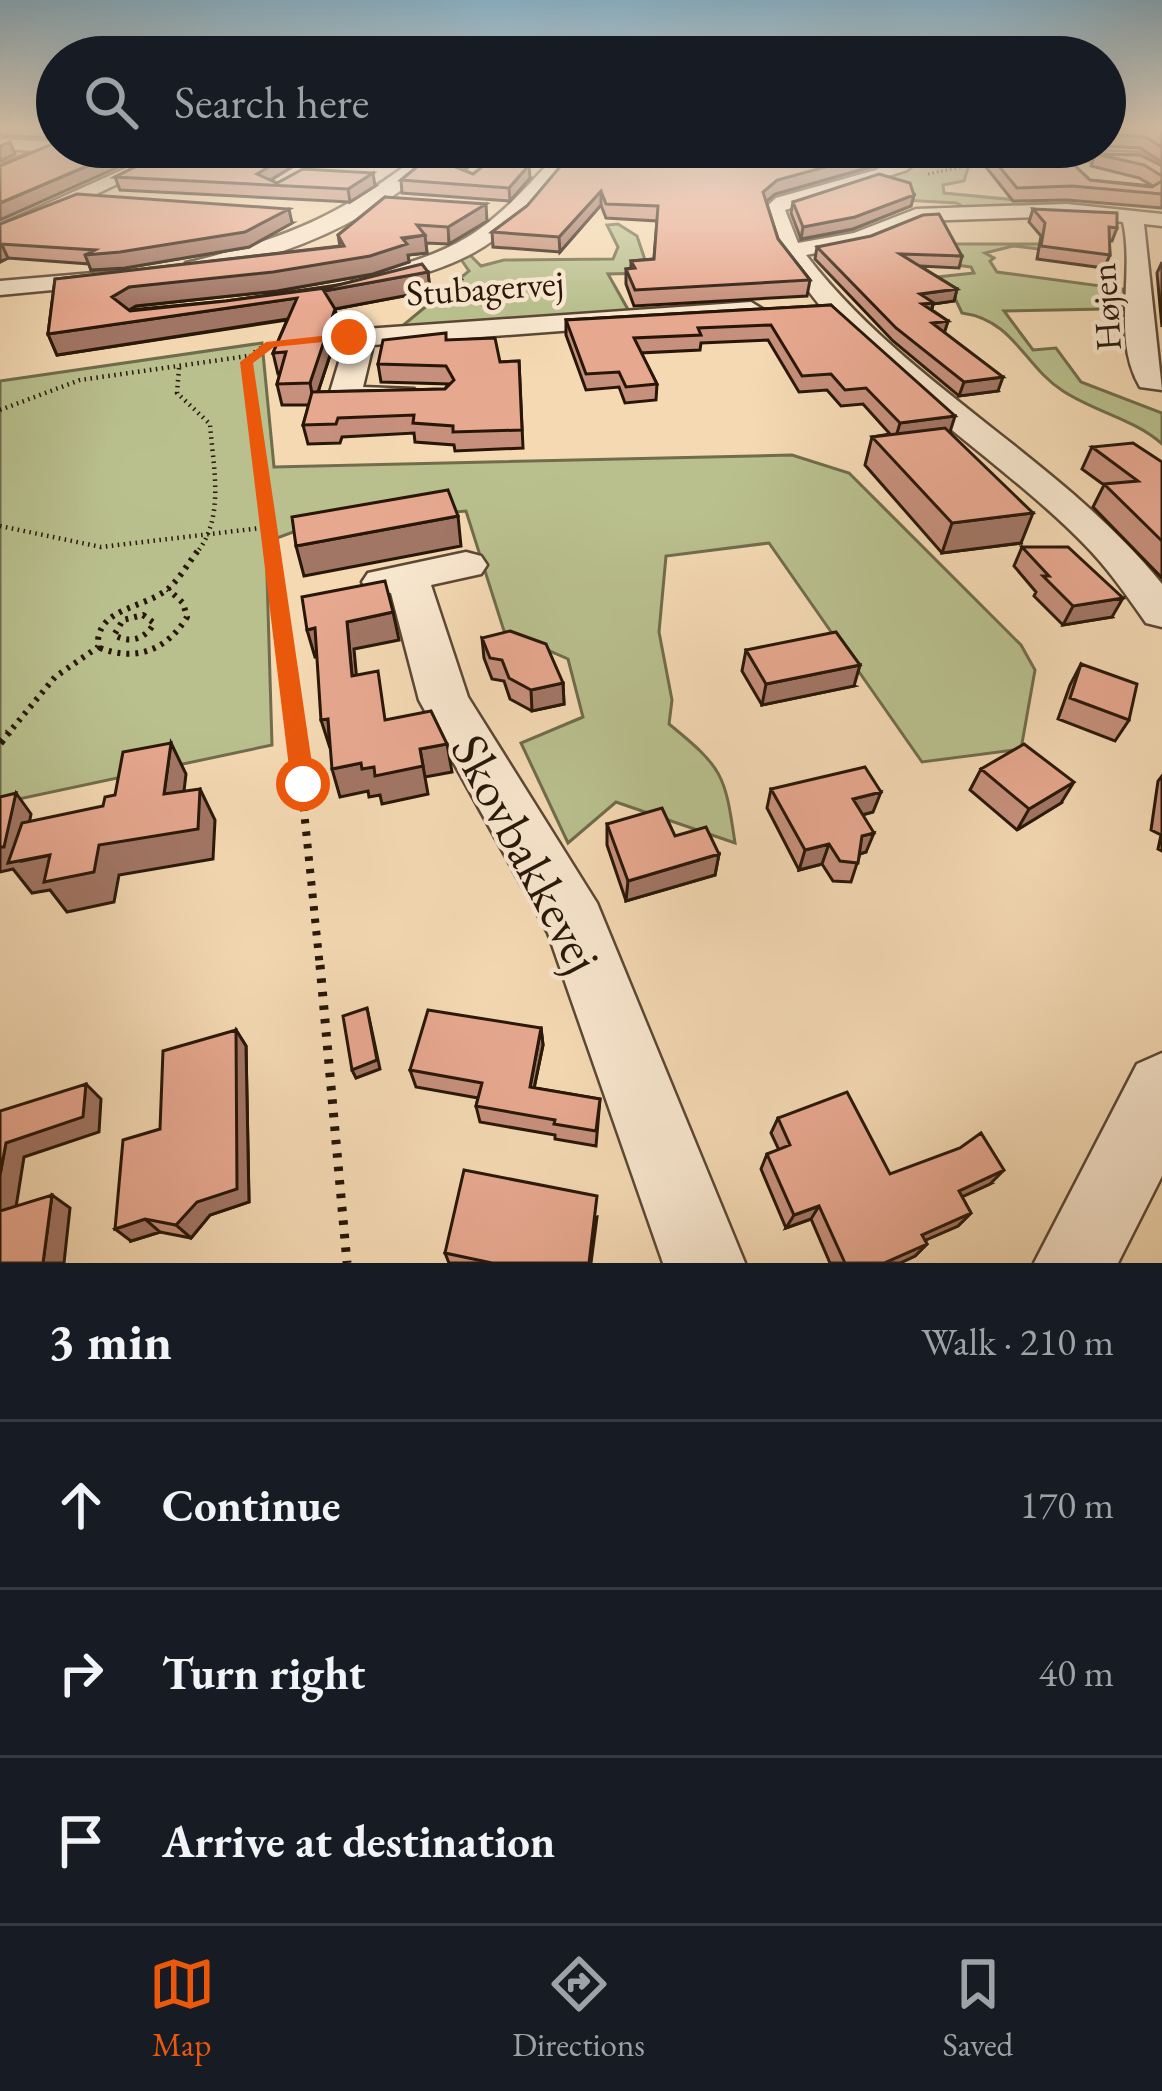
<!DOCTYPE html>
<html lang="en">
<head>
<meta charset="utf-8">
<style>
  :root { --surface:#171b24; --page:#20242c; --text:#f1f3f6; --muted:#9ea1a6; --line:#363941; --accent:#ea580c }
  body { margin:0; font-family:"EB Garamond",serif; background:var(--page); color:var(--text) }
  .stop { position:absolute; width:36px; height:36px; margin:-27px; border:9px solid #ea580c; border-radius:50%; background:#fff }
  .stop.end { background:#ea580c; border-color:#fff; box-shadow:0 3px 12px #0008 }
  .list { margin:0; padding:0; list-style:none }
  h2 { display:flex; justify-content:space-between; align-items:center; height:156px; margin:0; padding:0 48px; font-size:51px }
  h2 small { font-size:39px; font-weight:400; color:var(--muted) }
  .list li { display:grid; grid-template-columns:78px 1fr auto; gap:36px; align-items:center; box-sizing:border-box; height:168px; padding:0 48px; border-top:3px solid var(--line) }
  .list b { display:block; font-size:45px; white-space:nowrap }
  .list em { font-size:39px; font-style:normal; color:var(--muted) }
  .icon { flex:none; width:66px; height:66px; fill:none; stroke:currentColor; stroke-width:2; stroke-linecap:round; stroke-linejoin:round }
  .map { position:relative; flex:none; width:1162px; height:1263px; overflow:hidden }
  .search { position:absolute; background:var(--surface); box-shadow:0 12px 48px #0002; left:36px; right:36px; top:36px; height:132px; display:flex; align-items:center; gap:30px; box-sizing:border-box; padding:0 42px; border-radius:66px; color:var(--muted); font-size:45px }
  .sheet { height:660px; background:var(--surface) }
  nav { display:flex; justify-content:space-around; align-items:center; box-sizing:border-box; height:168px; border-top:3px solid var(--line); background:var(--surface); font-size:33px; color:var(--muted) }
  nav a { display:grid; justify-items:center; gap:6px }
  nav .on { color:var(--accent) }
  .map>svg:first-child { display:block }
</style>
</head>
<body>
<div class="map">
<svg width="1162" height="1263" viewBox="0 0 1162 1263">
  <rect width="100%" height="100%" fill="#f4d9b3"/>
  <filter id="stains"><feTurbulence type="fractalNoise" baseFrequency=".00167" numOctaves="4"/><feColorMatrix values="0 0 0 0 .2 0 0 0 0 .09 0 0 0 0 .02 0 0 0 .5 -.17"/></filter>
  <radialGradient id="worn" r=".72"><stop offset=".6" stop-color="#630" stop-opacity="0"/><stop offset="1" stop-color="#630" stop-opacity=".3"/></radialGradient>
  <path fill="#b9c08e" stroke="#706c4c" stroke-width="3" d="M932,149H955V158L1042,162L969,165L964,181L943,185L944,193L1162,214V219L968,210L957,203L813,195L906,169Z
    M1111,222L1081,254L1013,246L985,253L994,258L990,261L997,272L1123,289L1128,304L1106,309L1004,311L1033,350L1056,348L1081,382L1162,413V444C1136,420 1095,412 1063,391C1024,366 1014,320 962,313L953,294L919,279L974,273L971,267L890,257L934,244H1051Z
    M618,224L637,236L645,260L681,263L687,272L608,274L630,313L401,327L469,271L460,258L469,254L481,266L504,260L613,259L618,247L607,225Z
    M262,343L274,467L792,455L849,473L1021,645L1035,670L1021,749L922,762L769,543L666,556L659,632L672,700L669,724C723,768 725,774 735,843L616,802L568,843L521,743L583,717L568,659L504,631L466,511L312,525L266,542L272,745L0,803V381Z"/>
  <g fill="none" stroke-linecap="round" stroke-linejoin="round">
    <g stroke="#5b4834" stroke-width="5">
      <path id="minor" d="M0,139L57,142V147H67L0,176V165L35,151L0,149Z
        M173,147H195L0,240V225Z
        M431,147H450C382,219 289,256 194,275L182,268L186,263C295,236 341,215 431,147Z
        M917,147H934L907,170L785,210L798,243L854,233L916,209L1067,204L1162,214V226L1144,224L1162,390L1140,387C1111,338 1135,276 1123,222L1067,216L919,221L868,243L806,255C906,385 1060,458 1162,584V627L1146,623C1127,596 1108,568 1084,544C986,443 809,345 764,209L776,198L876,170Z
        M1061,150L1140,153L1162,165V178L1136,163L1055,159V151Z
        M557,154L627,156L636,161L627,166L568,163C497,248 480,259 373,288L364,290L352,283L355,278C464,249 482,237 557,154Z
        M117,271L126,273V283L0,295V281Z
        M751,302L764,310L760,316L373,345L363,387L414,389L419,396L414,403C388,409 350,412 330,392L345,342L365,329Z
        M466,552L481,556L487,565L481,574L431,585L468,697L597,903L745,1263H663L548,933L419,700L391,593L368,591L362,582L368,573Z
        M1162,1053V1176L1118,1263H1034L1137,1064Z"/>
    </g>
    <path stroke="#281709" stroke-width="3" stroke-dasharray="1.5 3" stroke-linecap="butt" d="M928,174L985,162
      M448,291L465,277"/>
    <path stroke="#281709" stroke-width="4.5" stroke-dasharray="1.5 4.5" stroke-linecap="butt" d="M429,307L452,288
      M179,368L177,393L210,424C213,466 225,516 198,551
      M0,410L80,380L248,356
      M0,526L101,547L269,527
      M272,551L246,361L258,349L282,343"/>
    <path stroke="#281709" stroke-width="6" stroke-dasharray="3 6" stroke-linecap="butt" d="M271,548L296,735
      M143,615L154,623C146,639 130,644 114,635L123,620Z
      M100,648C136,662 167,650 187,617L183,603L168,589
      M7,735L55,677L98,647C95,607 145,609 169,588C181,577 190,560 200,548"/>
    <path stroke="#281709" stroke-width="8" stroke-dasharray="4.5 8" stroke-linecap="butt" d="M296,732L320,968
      M0,743L9,732"/>
    <path stroke="#281709" stroke-width="9" stroke-dasharray="4.5 9" stroke-linecap="butt" d="M320,965L347,1263"/>
    <use href="#minor" fill="#f8e6ce" fill-rule="evenodd"/>
  </g>
  <path fill="#c7907c" stroke="#281709" stroke-width="3" d="M0,128H57V138L0,135Z
    M1105,128H1162V162L1140,148L1105,146Z
    M175,147H425L400,166L300,162L271,180L277,183L375,186L350,202L120,190L115,177Z
    M441,147H752L730,155L563,148L547,159L482,156L464,170L473,174L530,178L510,201L402,193L401,180Z
    M772,147H913L874,166L775,194L766,201L778,239L810,280L807,296L634,306L626,284V269L631,268V261L654,259L657,221L606,218L601,205L560,252L493,247L492,232L527,206L734,162Z
    M970,147H1055L1090,180L1153,186L1139,178L1091,166L1096,154L1140,155L1162,176V208L1067,200L1013,201Z
    M914,195L911,206L853,229L801,239L791,213L793,202Z
    M385,197L487,221L449,244L426,243L427,253L408,255L409,262L373,274L277,291L136,306L129,310L226,301L428,272L430,291L335,309L339,328L318,392L445,389L448,384L381,382L378,364L447,340L500,362L519,361L523,448L455,451L454,445L415,442L414,433L342,437L340,443L308,444L303,425L309,405H282L277,384L280,374H278L273,353L287,320L57,355L48,334L55,279L340,246L338,235Z
    M1033,209L1117,228L1112,241H1109L1110,255L1104,268L1037,259L1041,236L1029,222Z
    M292,223L249,247L125,268L91,270L89,264L8,258L0,262V224Z
    M817,247L962,256L959,268L920,266L957,289L954,301L933,304L932,310L948,321L944,332L998,391L959,396L893,341L815,259Z
    M1162,262V327L1157,273Z
    M831,305L950,432L1021,543L942,553L865,465L872,437L890,434L863,404L841,406L827,390L799,392L768,340L701,343L700,350L641,353L657,384L656,400L625,403L619,387L586,390L566,335V320Z
    M1092,447L1162,462V578L1093,507L1104,485L1082,469Z
    M1022,547L1112,617L1063,625L1034,596L1036,592L1014,566Z
    M482,638L563,683L564,704L532,711L510,699L504,681L492,679L484,658Z
    M746,650L854,686L762,705L742,671Z
    M1081,664L1129,720L1115,741L1058,719L1070,685Z
    M981,769L1061,803L1017,830L970,790Z
    M1162,776V851L1158,849L1161,835L1151,830L1158,781Z
    M771,789L873,812L862,815L866,852L860,854L851,882L833,881L822,864L799,870L767,808Z
    M607,824L675,836L719,854L715,875L626,901L607,845Z
    M541,1028L543,1045L534,1088L600,1099L596,1146L555,1139V1135L480,1122L476,1106L478,1098L416,1087L410,1070Z
    M236,1030L246,1046L249,1202L210,1215L191,1238L160,1232L131,1241L160,1129Z
    M778,1118L890,1174L990,1184L962,1197L971,1213L958,1226L925,1240L927,1244L915,1256L900,1263H830L811,1219L786,1228L761,1169L767,1154L779,1150L771,1133Z
    M597,1217L591,1263H449L445,1253Z"/>
  <path fill="#a27665" stroke="#281709" stroke-width="3" d="M10,142L15,154L0,161V146Z
    M132,147H163L0,220V203Z
    M407,147H425L400,166L398,154Z
    M477,147H482V156L455,178L453,166Z
    M546,147H563V148L547,159Z
    M731,147H752L730,155Z
    M890,147H913L874,166L775,194L761,206L763,192L777,180Z
    M298,149L300,162L264,184L257,174Z
    M529,165L530,178L510,201L509,188Z
    M373,173L375,186L350,202L348,189Z
    M601,191V205L560,252L559,237Z
    M914,195L911,206L853,229L801,239L803,227Z
    M486,204L487,221L449,244L448,227Z
    M289,209L292,223L249,247L125,268L91,270L85,255Z
    M425,235L427,253L408,255L409,262L373,274L277,291L136,306L119,316L112,297L129,287Z
    M1,243L8,258L0,262V244Z
    M428,272L430,291L335,309L339,328L314,404L310,383L324,291Z
    M957,289L954,301L933,304L930,315L919,317L920,294Z
    M297,298L301,317L57,355L48,334Z
    M948,321L944,334L932,323Z
    M1003,377L998,391L959,396L964,382Z
    M955,416L950,432L895,440L900,423Z
    M1033,513L1021,543L942,553L952,523Z
    M458,516L461,546L304,576L296,546Z
    M1123,598L1112,617L1063,625L1073,606Z
    M393,612L399,640L354,649L359,704L352,676L347,622Z
    M315,628L323,656L315,657L307,630Z
    M860,665L854,686L762,705L766,684Z
    M563,683L564,704L532,711L531,690Z
    M328,719L330,748L321,720Z
    M171,743L186,774L180,825L164,794Z
    M447,744L452,772L425,777L420,749Z
    M361,763L374,767L423,766L428,794L382,804L380,795L369,797L368,791L340,797L332,769Z
    M1074,782L1061,803L1017,830L1029,809Z
    M200,789L215,820L213,859L119,875L114,902L67,912L50,890L32,893L13,869L0,872V847L16,793L31,814L22,861L99,845Z
    M881,792L873,812L846,819L853,799Z
    M874,833L866,852L855,855L862,836Z
    M829,844L822,864L799,870L805,850Z
    M719,854L715,875L626,901L628,881Z
    M367,1008L380,1069L356,1078L352,1070Z
    M541,1028L543,1045L531,1103L530,1087Z
    M236,1030L246,1046L249,1202L210,1215L191,1238L176,1225Z
    M86,1084L101,1099L99,1132L24,1157L13,1226L0,1218V1175L6,1143Z
    M1004,1170L990,1184L946,1204L959,1191Z
    M52,1195L70,1208L64,1263H43Z
    M819,1206L811,1219L786,1228L794,1215Z
    M971,1213L958,1226L910,1247L922,1235Z
    M145,1219L160,1232L131,1241L115,1229Z
    M927,1244L915,1256L900,1263H884Z"/>
  <path fill="#e7a890" stroke="#281709" stroke-width="3" d="M1105,128H1162V147L1145,137L1105,134Z
    M57,142V147H132L0,203V166Z
    M175,147H407L398,154L298,149L257,174L277,183L303,169L373,173L348,189L115,177Z
    M441,147H477L453,166L473,174L487,163L529,165L509,188L401,180Z
    M772,147H890L877,153L777,180L763,192L778,239L810,280L635,290L626,269L635,268L631,261L654,259L658,206L606,204L601,191L559,237L492,232L527,206L570,155L734,162Z
    M983,147H1055L1090,180L1152,187L1162,181V194L1072,186L1017,188Z
    M1096,154L1140,155L1162,166V176L1144,165Z
    M879,174L910,183L914,195L855,217L803,227L793,202Z
    M77,194L289,209L245,232L120,252L85,255L95,250L0,244V224Z
    M385,197L486,204L448,227L417,225L425,235L402,238L407,244L370,256L273,272L129,287L112,297L130,311L226,301L326,288L422,264L428,272L324,291L335,309L310,383L277,384L286,352L273,353L297,298L48,334L55,279L344,246L338,235Z
    M1033,209L1117,213V228L1109,227L1110,255L1041,246L1045,223Z
    M939,214L962,256L900,254L957,289L920,294L934,303L922,304L948,321L932,323L1003,377L964,382L896,328L817,247L871,236L923,215Z
    M831,305L955,416L900,423L866,388L845,390L831,374L802,376L771,325L698,328L701,335L634,338L657,384L626,387L619,372L586,374L566,320Z
    M446,333V340L495,338L500,362L519,361L522,430L453,432V426L413,423L414,415L338,418L336,424L303,425L312,392L445,389L454,380L446,366L378,364L383,340Z
    M945,428L1033,513L952,523L872,437Z
    M1133,443L1162,462V541L1104,484L1138,481L1092,447Z
    M448,490L458,516L296,546L292,517Z
    M1022,547H1068L1123,598L1073,606L1043,576H1049Z
    M385,581L393,612L347,622L352,676L378,671L385,720L431,711L447,744L420,749L423,766L375,776L374,767L362,769L361,763L332,769L328,719L321,720L315,628L307,630L302,597Z
    M510,631L546,644L563,683L531,690L509,678L502,660L490,658L482,638Z
    M836,632L860,665L766,684L746,650Z
    M1081,664L1137,684L1129,720L1070,698Z
    M171,743L164,794L200,789L198,829L99,845L94,872L44,882L50,855L8,863L22,823L103,806L105,797L115,795L123,752Z
    M1024,744L1074,782L1029,809L981,769Z
    M865,767L881,792L853,799L874,833L862,836L858,863L840,861L829,844L805,850L771,789Z
    M16,793L4,847H0V797Z
    M662,808L675,836L706,827L719,854L628,881L607,824Z
    M367,1008L377,1060L352,1070L343,1016Z
    M428,1010L541,1028L530,1087L600,1099L596,1131L554,1124L555,1120L476,1106L482,1083L410,1070Z
    M236,1030L237,1189L197,1202L176,1225L145,1219L115,1229L123,1140L160,1129L163,1051Z
    M86,1084L83,1117L6,1143L0,1175V1111Z
    M847,1092L890,1174L960,1148L981,1133L1004,1170L959,1191L971,1213L922,1235L927,1244L884,1263H845L819,1206L794,1215L767,1154L790,1145L778,1118Z
    M464,1170L597,1196L589,1263H492L445,1253Z
    M52,1195L43,1263H0V1211Z"/>
  <linearGradient id="sky" x2="0" y2="1"><stop stop-color="#89b6cf"/><stop offset="0.42" stop-color="#faeedd"/><stop offset="1" stop-color="#faeedd" stop-opacity="0"/></linearGradient>
  <rect width="1162" height="304" fill="url(#sky)"/>
  <path fill="#ea580c" d="M349,333L353,339L274,347L253,363L315,784L303,793L291,784L240,362L266,342Z"/>
  <g text-anchor="middle" stroke-width="9" stroke-linejoin="round" paint-order="stroke">
    <g font-size="36" fill="#281709" stroke="#f8e6ce">
      <text transform="translate(485 287) rotate(-4)" y="13">Stubagervej</text>
      <text transform="translate(1105 307) rotate(-94)" y="13">Højen</text>
    </g>
    <g font-size="51" fill="#281709" stroke="#f8e6ce">
      <text transform="translate(527 853) rotate(62)" y="18">Skovbakkevej</text>
    </g>
  </g>
  <rect width="100%" height="100%" filter="url(#stains)"/>
  <rect width="100%" height="100%" fill="url(#worn)"/>
</svg>
<div class="stop" style="left:303px;top:784px"></div>
<div class="stop end" style="left:349px;top:337px"></div>
<div class="search"><svg class="icon" aria-label="search" viewBox="0 0 24 24"><circle cx="10" cy="10" r="6"/><path d="M15 15l6 6"/></svg>Search here</div>
</div>
<section class="sheet">
<h2>3 min<small>Walk · 210 m</small></h2>
<ul class="list">
<li><svg class="icon" aria-label="ahead" viewBox="0 0 24 24"><path d="M12 20V5M6 11l6-6 6 6"/></svg><div><b>Continue</b></div><em>170 m</em></li>
<li><svg class="icon" aria-label="right" viewBox="0 0 24 24"><path d="M7 20v-9h11M14 6l5 5-5 5"/></svg><div><b>Turn right</b></div><em>40 m</em></li>
<li><svg class="icon" aria-label="arrive" viewBox="0 0 24 24"><path d="M6 21V4h12l-3 4 3 4H6"/></svg><div><b>Arrive at destination</b></div></li>
</ul>
</section>
<nav>
<a class="on"><svg class="icon" aria-label="map" viewBox="0 0 24 24"><path d="M3 6l6-2 6 2 6-2v14l-6 2-6-2-6 2zM9 4v14M15 6v14"/></svg>Map</a>
<a><svg class="icon" aria-label="directions" viewBox="0 0 24 24"><path d="M12 3l9 9-9 9-9-9zM9 14v-3h6M13 9l2 2-2 2"/></svg>Directions</a>
<a><svg class="icon" aria-label="saved" viewBox="0 0 24 24"><path d="M7 4h10v16l-5-4-5 4z"/></svg>Saved</a>
</nav>
</body>
</html>
